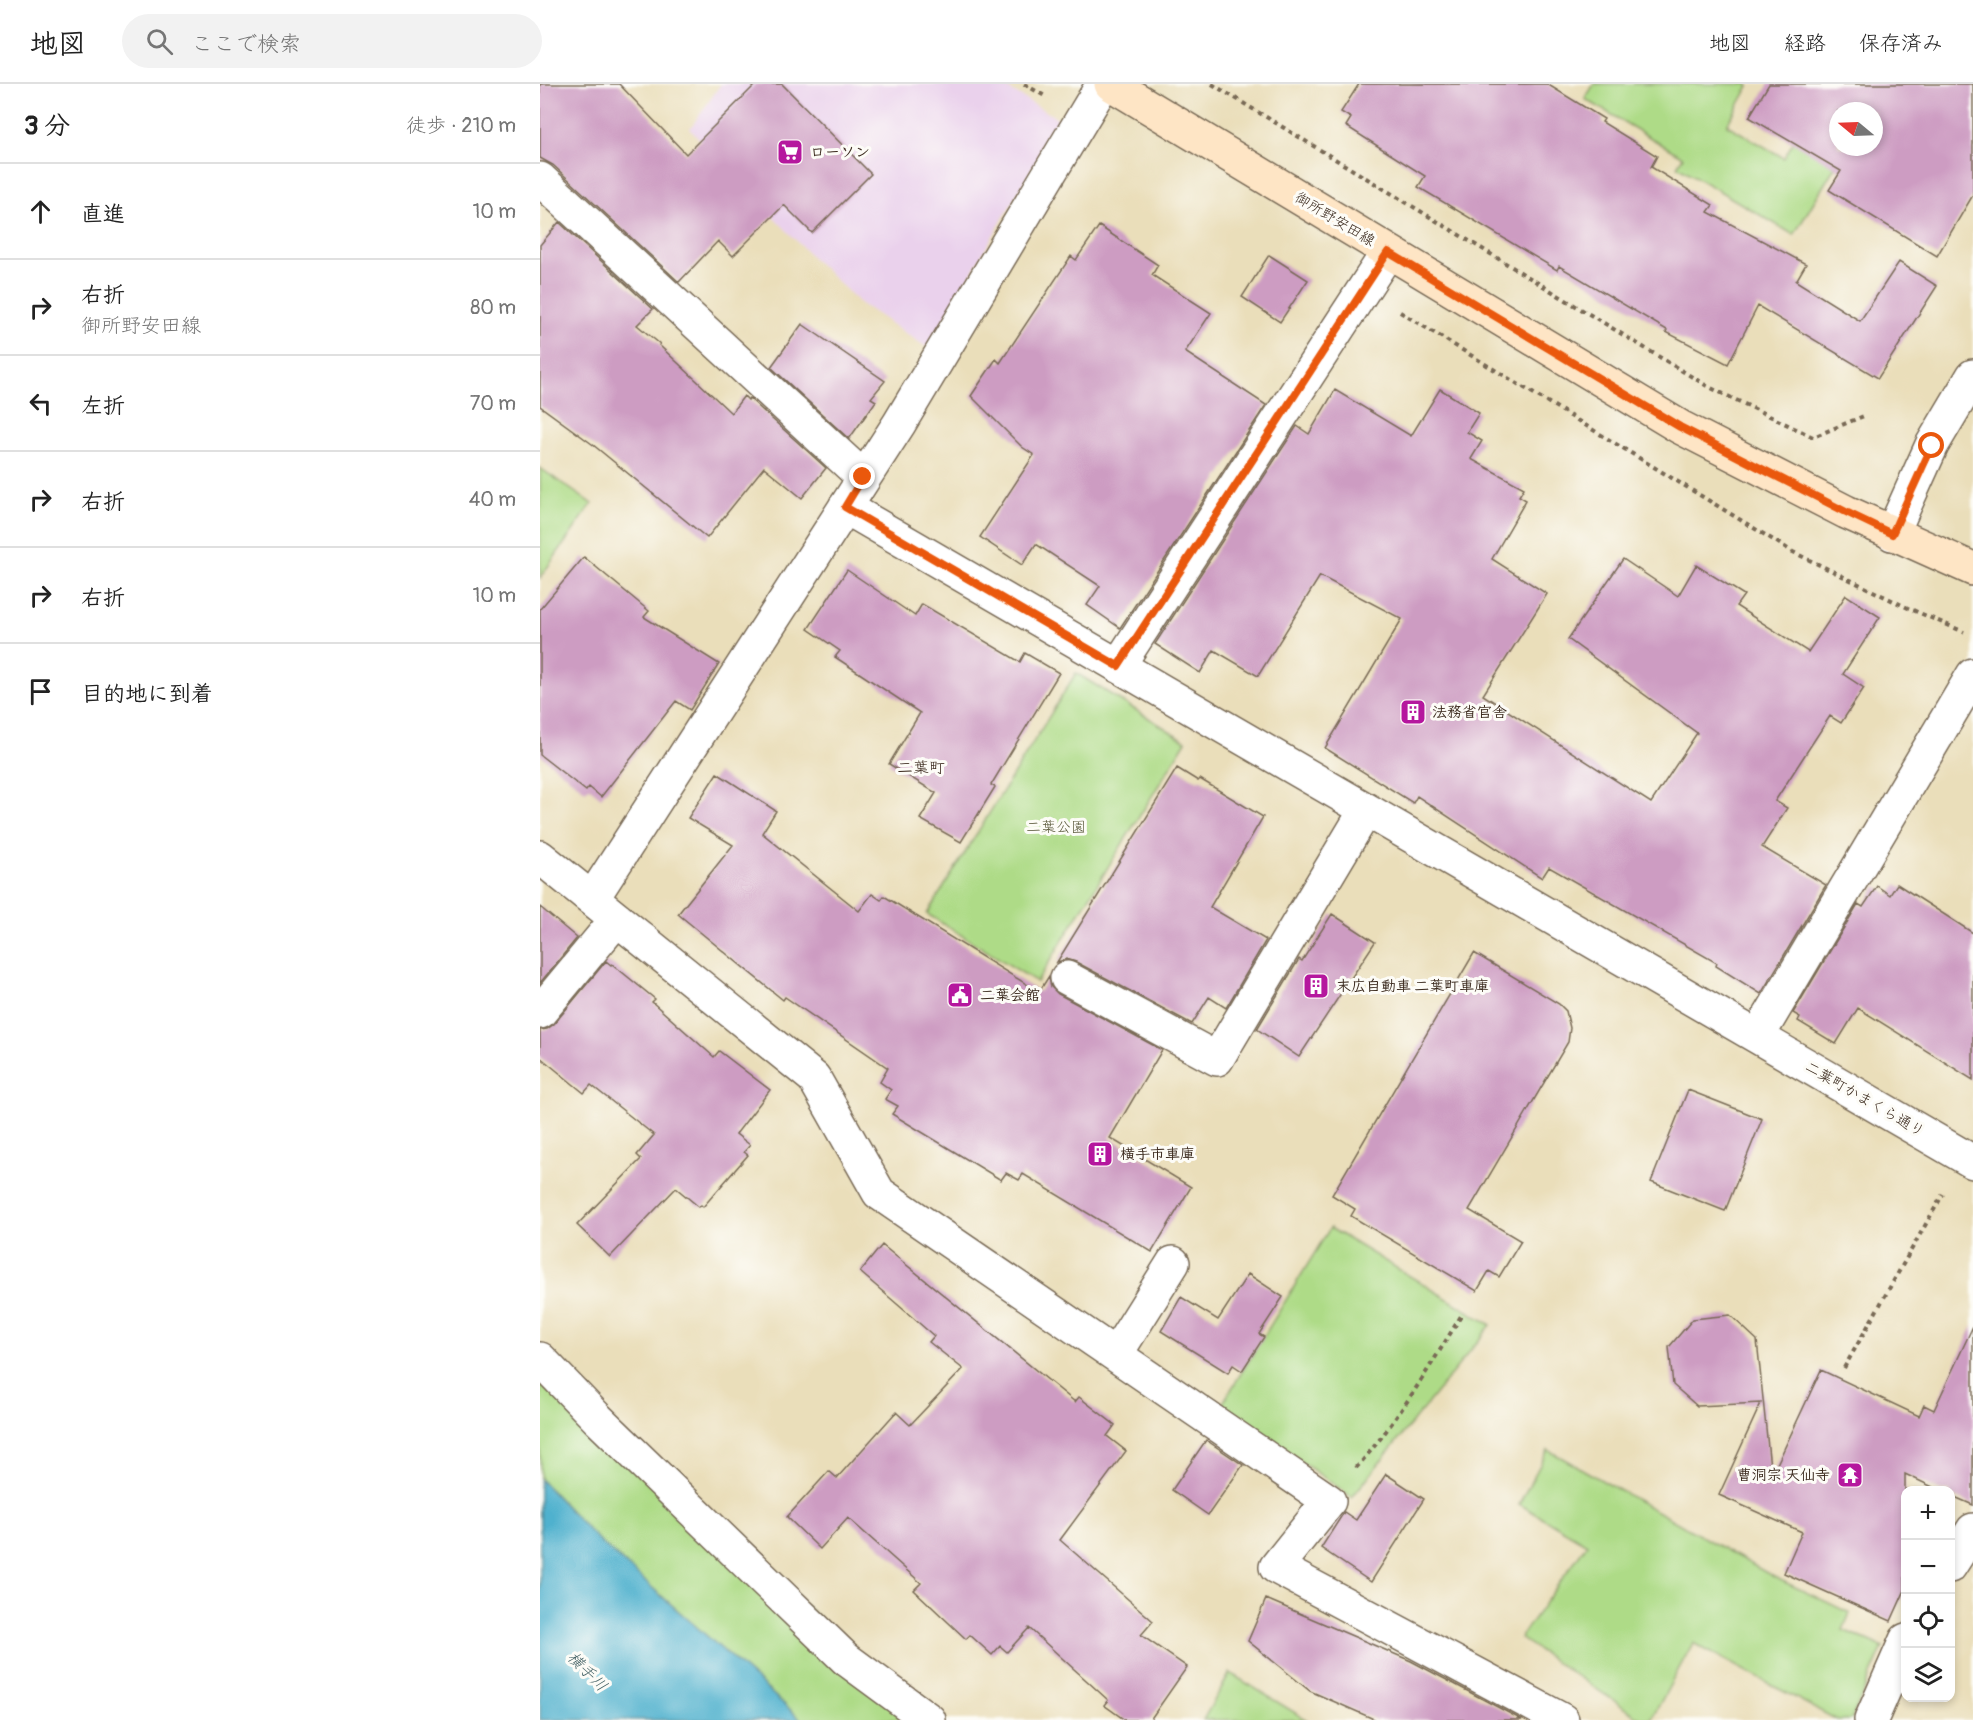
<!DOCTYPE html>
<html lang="ja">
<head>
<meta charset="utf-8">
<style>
  :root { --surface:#fff; --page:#f2f2f2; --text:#222; --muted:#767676; --line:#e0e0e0 }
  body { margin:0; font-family:Pangolin,"Klee One",sans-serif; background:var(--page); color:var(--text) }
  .controls { position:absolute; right:18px; bottom:18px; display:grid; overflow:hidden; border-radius:12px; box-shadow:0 3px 9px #0003 }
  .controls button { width:54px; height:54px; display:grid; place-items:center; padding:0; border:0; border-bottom:2px solid var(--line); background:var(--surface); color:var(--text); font:30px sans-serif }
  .compass { position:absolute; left:1289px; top:18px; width:54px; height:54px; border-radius:50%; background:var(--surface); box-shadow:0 3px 9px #0003; rotate:289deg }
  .stop { position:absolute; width:18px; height:18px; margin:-14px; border:4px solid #ea580c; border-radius:50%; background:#fff }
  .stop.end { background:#ea580c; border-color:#fff; box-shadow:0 2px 6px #0008 }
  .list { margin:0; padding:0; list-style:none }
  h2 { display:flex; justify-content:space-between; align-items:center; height:78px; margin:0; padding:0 24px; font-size:26px }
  h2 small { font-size:20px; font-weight:400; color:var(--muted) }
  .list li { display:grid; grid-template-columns:39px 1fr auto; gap:18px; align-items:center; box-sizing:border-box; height:96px; padding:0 24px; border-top:2px solid var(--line) }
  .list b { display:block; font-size:22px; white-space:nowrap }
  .list p { margin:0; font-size:20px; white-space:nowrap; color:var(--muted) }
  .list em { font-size:20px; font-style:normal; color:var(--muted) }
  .icon { flex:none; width:33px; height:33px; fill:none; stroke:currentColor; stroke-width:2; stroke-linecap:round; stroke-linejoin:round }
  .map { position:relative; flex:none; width:1433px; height:1636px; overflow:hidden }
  header { display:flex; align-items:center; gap:36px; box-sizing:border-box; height:84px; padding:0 30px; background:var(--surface); border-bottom:2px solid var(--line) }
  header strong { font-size:28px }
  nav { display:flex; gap:33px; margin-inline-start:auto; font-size:21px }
  .search { width:420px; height:54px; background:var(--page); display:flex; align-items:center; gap:15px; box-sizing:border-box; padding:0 21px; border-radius:33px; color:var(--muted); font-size:22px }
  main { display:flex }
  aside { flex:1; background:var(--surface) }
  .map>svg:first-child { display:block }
</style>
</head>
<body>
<header>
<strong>地図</strong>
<div class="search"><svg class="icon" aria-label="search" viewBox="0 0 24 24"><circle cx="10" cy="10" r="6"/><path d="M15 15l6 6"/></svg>ここで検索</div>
<nav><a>地図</a><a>経路</a><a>保存済み</a></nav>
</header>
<main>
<aside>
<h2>3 分<small>徒歩 · 210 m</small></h2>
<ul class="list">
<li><svg class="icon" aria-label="ahead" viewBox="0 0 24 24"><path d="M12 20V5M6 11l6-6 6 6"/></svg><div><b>直進</b></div><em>10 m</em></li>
<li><svg class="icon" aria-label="right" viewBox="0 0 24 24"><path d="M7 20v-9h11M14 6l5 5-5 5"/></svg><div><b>右折</b><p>御所野安田線</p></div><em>80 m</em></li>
<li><svg class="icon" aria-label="left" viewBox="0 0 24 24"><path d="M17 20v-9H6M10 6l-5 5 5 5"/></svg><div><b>左折</b></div><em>70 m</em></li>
<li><svg class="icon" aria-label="right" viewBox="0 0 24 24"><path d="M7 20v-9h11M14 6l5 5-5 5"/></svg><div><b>右折</b></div><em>40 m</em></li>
<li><svg class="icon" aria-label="right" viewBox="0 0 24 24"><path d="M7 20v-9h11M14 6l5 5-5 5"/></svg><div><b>右折</b></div><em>10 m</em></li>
<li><svg class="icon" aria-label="arrive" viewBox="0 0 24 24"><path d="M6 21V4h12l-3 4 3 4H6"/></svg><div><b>目的地に到着</b></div></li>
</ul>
</aside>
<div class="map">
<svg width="1433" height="1636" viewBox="0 0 1433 1636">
  <rect width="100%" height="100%" fill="#fdfcf7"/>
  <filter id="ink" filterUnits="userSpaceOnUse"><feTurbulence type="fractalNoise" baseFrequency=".0167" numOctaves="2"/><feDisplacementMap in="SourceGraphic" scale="12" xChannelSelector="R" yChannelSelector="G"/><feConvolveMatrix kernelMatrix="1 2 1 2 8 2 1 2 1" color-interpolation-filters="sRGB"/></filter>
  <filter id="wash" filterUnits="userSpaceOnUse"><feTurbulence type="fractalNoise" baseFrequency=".008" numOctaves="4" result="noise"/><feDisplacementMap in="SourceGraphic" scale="24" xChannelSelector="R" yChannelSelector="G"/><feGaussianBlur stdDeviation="1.35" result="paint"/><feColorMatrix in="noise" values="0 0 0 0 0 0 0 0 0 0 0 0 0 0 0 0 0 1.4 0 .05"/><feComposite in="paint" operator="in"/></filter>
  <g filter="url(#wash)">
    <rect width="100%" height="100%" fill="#eadeba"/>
    <path fill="#ead1ec" d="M181,0H460L520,36L388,264L321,220L272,173L150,45Z"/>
    <path fill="#aedb87" stroke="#748252" stroke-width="1.5" d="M1054,0H1206L1209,2L1187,41L1244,74L1257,51L1299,76L1254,151L1137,82L1143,73L1045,15Z
      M0,384L52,420L0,494Z
      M536,589L646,657L497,898L387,830Z
      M790,1144L951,1241L812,1413L681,1322Z
      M0,1275L389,1636H262L57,1455L0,1395Z
      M1008,1366L1234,1493L1310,1529L1303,1546L1343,1563L1311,1636H1297L1153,1559L1111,1636H1103L980,1554L1047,1460L979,1420Z
      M690,1589L767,1636H663Z"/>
    <path fill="#4fb1ce" stroke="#456e76" stroke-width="1.5" d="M0,1395L57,1455L262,1636H0Z"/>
    <g id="blocks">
      <path fill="#cd9cc2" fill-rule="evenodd" d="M0,0H79L146,70L216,0H242L331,90L272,149L244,121L193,172L178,157L139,198L13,81L0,74Z
        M819,0H1007L1064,35L1062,38L1117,72L1111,83L1173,121L1168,128L1266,180L1256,197L1320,237L1359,178L1397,202L1338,294L1218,222L1188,280L1126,248L1127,246L1019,182L1017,186L878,103L885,92L806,42L811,34L801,28Z
        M1229,0H1433V111L1397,172L1289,106L1301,87L1209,33ZM1298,27H1334V63H1298Z
        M19,138L113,225L97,241L120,260L119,261L191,329L204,312L208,316L209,314L286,384L262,414L224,383L167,454L52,360L0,322V161Z
        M559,142L618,181L612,191L671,229L645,268L726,321L580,544L547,521L560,502L496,460L482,481L440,453L494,371L482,363L431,312L456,275L460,279L531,172L536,176Z
        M729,171L768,196L740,238L702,213Z
        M262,240L345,297L331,314L336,317L309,355L231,283Z
        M900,305L939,329L927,348L942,357L931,375L984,404L979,412L986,416L952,475L1007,510L943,611L1111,719L1157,649L1028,555L1083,475L1138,512L1156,481L1204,511L1196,522L1268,568L1306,511L1340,533L1303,590L1324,604L1301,639L1290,632L1235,717L1247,724L1222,763L1286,801L1221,910L1176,882L1177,879L1009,783L1002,794L877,712L873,719L785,664L862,535L780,492L718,592L674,566L660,589L615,560L757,342L769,350L795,306L871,352Z
        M44,473L109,527L104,533L179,580L150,626L136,617L61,713L49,703L46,707L0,671V525Z
        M307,486L375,532L382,520L480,578L485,569L519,589L451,701L455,703L421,758L380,735L396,709L349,680L380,629L295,573L300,567L268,545Z
        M637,684L658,697L660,695L723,733L670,823L726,856L686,924L669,913L652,940L536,878L527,875L517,878Z
        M177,689L236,727L222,749L319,827L332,810L341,816L344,812L499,908L509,892L511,903L518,910L622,966L570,1054L651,1103L612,1168L483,1090L479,1096L466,1089L461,1096L352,1030L358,1022L345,1015L351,1006L340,998L348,984L245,913L243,916L138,830L193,761L148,734Z
        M1357,800L1433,849V996L1318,924L1296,960L1258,937L1260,933L1253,929L1318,820L1323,823L1337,802L1350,811Z
        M0,823L37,854L0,899Z
        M792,830L835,858L759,973L717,945L759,875L762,877Z
        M934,869L1019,920L1026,927L1030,944L1028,958L929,1126L981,1157L959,1193L949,1187L937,1207L811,1132L815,1125L792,1111Z
        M66,877L71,881L72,880L115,915L112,918L174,973L179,967L230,1006L196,1050L210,1061L204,1068L208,1071L163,1123L161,1121L159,1123L136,1104L70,1173L37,1141L101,1075L97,1071L114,1051L51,1001L44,1009L0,973V946L7,945L14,940Z
        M1148,1006L1222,1035L1185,1127L1111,1098Z
        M342,1161L535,1318L539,1313L575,1341L567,1352L586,1367L520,1456L613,1537L601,1551L647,1583L610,1636H585L564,1621L568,1616L489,1544L467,1568L460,1562L452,1571L430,1551L426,1555L374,1506L381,1499L308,1434L280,1465L247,1433L289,1387L297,1394L356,1328L370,1341L423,1285L389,1258L394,1252L320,1188Z
        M708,1190L743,1213L719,1250L724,1253L702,1287L693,1281L688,1289L621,1247L641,1213L678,1236Z
        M1190,1231L1217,1256L1231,1393L1281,1286L1379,1332L1384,1321L1394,1326L1433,1242V1421L1410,1411V1407H1401L1365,1390V1506L1351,1537L1244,1489L1262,1448L1179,1411L1221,1319L1157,1322L1133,1301L1129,1263L1153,1235Z
        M666,1356L703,1381L668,1431L632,1406Z
        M846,1390L884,1415L831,1498L781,1464L804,1428L816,1436Z
        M726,1515L871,1577L982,1636H836L770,1607L708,1557Z"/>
    </g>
  </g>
  <g filter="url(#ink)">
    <use href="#blocks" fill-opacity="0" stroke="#786955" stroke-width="1.5"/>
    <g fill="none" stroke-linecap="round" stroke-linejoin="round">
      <g stroke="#786955" stroke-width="36">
        <path id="minor" d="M0,95L323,393
          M305,423L1433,1078
          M578,582L848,168
          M0,773L274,994L339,1109L789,1417L736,1483L1022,1636
          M52,815L359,340L563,0
          M527,894L677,975L826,726
          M0,928L77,835
          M1218,952L1433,591
          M576,1270L633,1179
          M0,1275L58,1335L306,1575L389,1636
          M1410,1482L1433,1446
          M1331,1636L1366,1556"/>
      </g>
      <g stroke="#786955" stroke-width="36">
        <path id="tertiary" d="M1352,450L1392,361L1433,292"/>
      </g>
      <g stroke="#786955" stroke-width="36">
        <path id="secondary" d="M571,0L1140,343L1306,428L1433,485"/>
      </g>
      <path stroke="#786955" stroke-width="4" stroke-dasharray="4.5 4.5" stroke-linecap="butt" d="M484,0L505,12
        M672,0L1167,302L1273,353L1326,331
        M860,228L1253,468L1368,524L1424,548
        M1304,1284L1403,1110
        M816,1384C857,1338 889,1284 921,1232"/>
      <use href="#minor" stroke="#fff" stroke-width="33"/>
      <use href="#tertiary" stroke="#fff" stroke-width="33"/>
      <use href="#secondary" stroke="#fee5c5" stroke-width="33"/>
    </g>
  </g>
  <g fill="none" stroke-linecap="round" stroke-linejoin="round" filter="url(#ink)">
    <path stroke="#ea580c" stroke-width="8" d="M323,393L305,423L578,582L848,168L1140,343L1306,428L1352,450L1392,362"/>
  </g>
  <defs>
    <g id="supermarket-square" transform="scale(1.35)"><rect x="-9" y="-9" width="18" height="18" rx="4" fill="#b5179e" stroke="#fdfcf7"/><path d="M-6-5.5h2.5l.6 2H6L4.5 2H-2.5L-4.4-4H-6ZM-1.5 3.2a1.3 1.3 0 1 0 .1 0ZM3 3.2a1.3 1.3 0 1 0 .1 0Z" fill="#fff"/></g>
    <g id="building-square" transform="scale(1.35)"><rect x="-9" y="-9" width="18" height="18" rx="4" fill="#b5179e" stroke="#fdfcf7"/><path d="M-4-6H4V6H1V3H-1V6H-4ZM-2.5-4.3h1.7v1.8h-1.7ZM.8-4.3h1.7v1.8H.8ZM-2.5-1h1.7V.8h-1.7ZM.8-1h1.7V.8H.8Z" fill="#fff"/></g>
    <g id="civic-square" transform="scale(1.35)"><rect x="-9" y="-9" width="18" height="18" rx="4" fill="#b5179e" stroke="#fdfcf7"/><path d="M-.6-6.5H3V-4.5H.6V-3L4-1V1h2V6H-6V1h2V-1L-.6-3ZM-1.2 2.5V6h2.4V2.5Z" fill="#fff"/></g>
    <g id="temple-square" transform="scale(1.35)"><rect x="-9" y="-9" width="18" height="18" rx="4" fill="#b5179e" stroke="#fdfcf7"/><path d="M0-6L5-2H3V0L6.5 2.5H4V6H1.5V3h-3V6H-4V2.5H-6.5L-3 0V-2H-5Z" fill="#fff"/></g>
  </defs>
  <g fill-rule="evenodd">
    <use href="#supermarket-square" x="250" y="68"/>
    <use href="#building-square" x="873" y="628"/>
    <use href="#building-square" x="776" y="902"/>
    <use href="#civic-square" x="420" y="911"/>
    <use href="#building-square" x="560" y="1070"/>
    <use href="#temple-square" x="1310" y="1391"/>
  </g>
  <g text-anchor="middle" stroke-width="6" stroke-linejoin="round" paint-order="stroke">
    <g font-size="15" font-weight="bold" fill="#3b2a1e" stroke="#fdfcf7" text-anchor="start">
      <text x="270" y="73">ローソン</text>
      <text x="892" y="633">法務省官舎</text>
      <text x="796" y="907">末広自動車 二葉町車庫</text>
      <text x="440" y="916">二葉会館</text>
      <text x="580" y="1075">横手市車庫</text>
      <text x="1290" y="1396" text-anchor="end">曹洞宗 天仙寺</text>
    </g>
    <g font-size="15" fill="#3b2a1e" stroke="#fdfcf7">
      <text transform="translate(795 135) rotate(31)" y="5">御所野安田線</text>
      <text transform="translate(1325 1015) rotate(30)" y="5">二葉町かまくら通り</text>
    </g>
    <g font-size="15" fill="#585638" stroke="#fdfcf7">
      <text x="516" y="748">二葉公園</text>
    </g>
    <g font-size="16" fill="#3b2a1e" stroke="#fdfcf7">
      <text x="381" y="689">二葉町</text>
    </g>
    <g font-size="16" font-style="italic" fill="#436064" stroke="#fdfcf7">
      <text transform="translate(48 1587) rotate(45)" y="6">横手川</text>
    </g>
  </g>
</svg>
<div class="controls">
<button>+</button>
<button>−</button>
<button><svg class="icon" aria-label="locate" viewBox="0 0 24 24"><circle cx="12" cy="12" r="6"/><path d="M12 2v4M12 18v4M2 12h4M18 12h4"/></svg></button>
<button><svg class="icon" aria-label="layers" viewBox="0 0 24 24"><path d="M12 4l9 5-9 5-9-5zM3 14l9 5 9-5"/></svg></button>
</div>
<svg class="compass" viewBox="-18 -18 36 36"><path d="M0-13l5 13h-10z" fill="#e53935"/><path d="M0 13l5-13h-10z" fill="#767676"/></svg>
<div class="stop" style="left:1392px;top:362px"></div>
<div class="stop end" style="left:323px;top:393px"></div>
</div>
</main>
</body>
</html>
